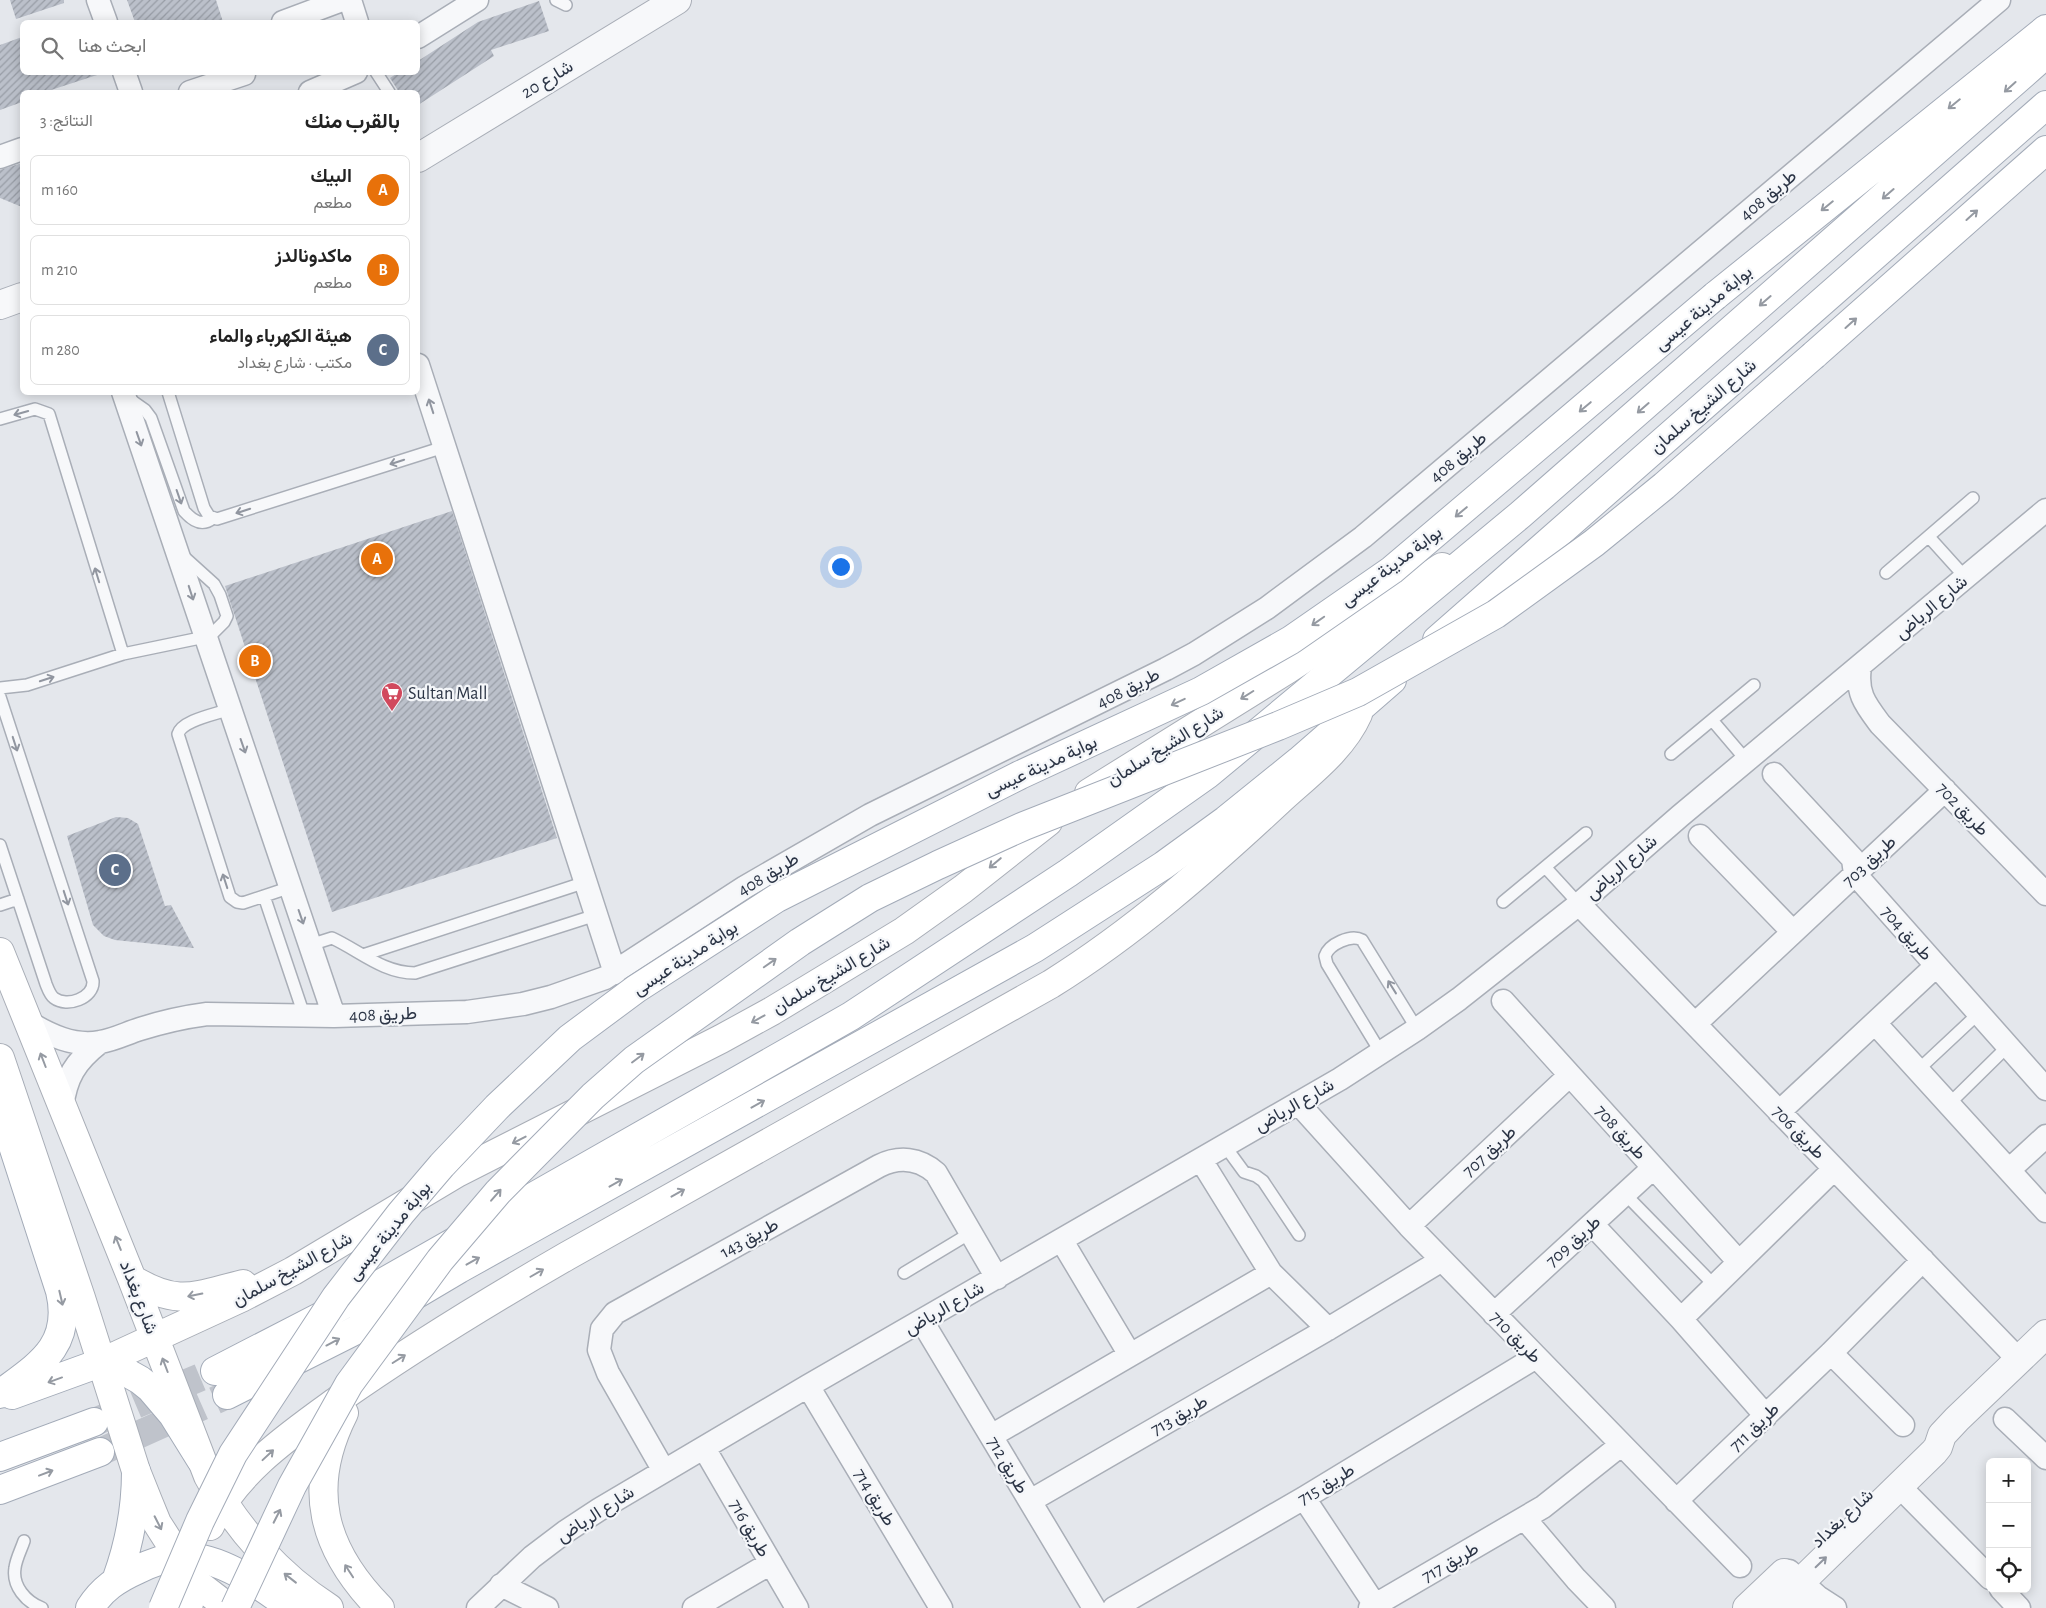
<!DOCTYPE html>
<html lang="ar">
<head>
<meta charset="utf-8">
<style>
  :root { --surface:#fff; --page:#f2f2f2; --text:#222; --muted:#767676; --line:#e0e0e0; --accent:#db2777 }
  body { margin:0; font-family:"Alegreya Sans",Vazirmatn,sans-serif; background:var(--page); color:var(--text); direction:rtl }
  .controls { position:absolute; right:15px; bottom:15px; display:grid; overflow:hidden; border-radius:8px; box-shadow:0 2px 12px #0003 }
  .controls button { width:45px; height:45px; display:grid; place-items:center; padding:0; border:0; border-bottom:1px solid var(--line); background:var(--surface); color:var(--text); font:25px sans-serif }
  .you { position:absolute; left:840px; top:566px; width:18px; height:18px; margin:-12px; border:4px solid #fff; border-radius:50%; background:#1a73e8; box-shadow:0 0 0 8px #1a73e833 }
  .badge { display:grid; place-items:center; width:32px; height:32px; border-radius:50%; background:var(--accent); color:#fff; font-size:16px; font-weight:700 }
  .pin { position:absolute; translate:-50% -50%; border:2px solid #fff; box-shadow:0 1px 5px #0006 }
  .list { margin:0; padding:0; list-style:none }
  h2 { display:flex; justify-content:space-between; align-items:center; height:65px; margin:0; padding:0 20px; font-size:21px }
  h2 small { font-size:16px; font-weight:400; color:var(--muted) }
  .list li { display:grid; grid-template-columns:32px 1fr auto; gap:15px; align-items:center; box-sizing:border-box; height:70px; margin:0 10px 10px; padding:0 10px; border:1px solid var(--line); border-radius:8px }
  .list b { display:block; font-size:19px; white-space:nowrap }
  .list p { margin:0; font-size:16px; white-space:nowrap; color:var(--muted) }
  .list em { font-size:16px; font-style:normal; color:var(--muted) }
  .icon { flex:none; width:28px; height:28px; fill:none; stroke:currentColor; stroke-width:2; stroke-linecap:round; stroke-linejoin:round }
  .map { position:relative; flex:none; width:2046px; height:1608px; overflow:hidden; direction:ltr }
  .search { position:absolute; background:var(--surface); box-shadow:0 2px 12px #0003; left:20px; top:20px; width:400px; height:55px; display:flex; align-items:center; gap:12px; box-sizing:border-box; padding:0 18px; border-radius:8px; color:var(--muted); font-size:19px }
  .panel { position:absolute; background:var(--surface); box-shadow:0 2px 12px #0003; left:20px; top:90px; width:400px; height:305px; border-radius:8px; direction:rtl }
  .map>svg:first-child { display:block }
</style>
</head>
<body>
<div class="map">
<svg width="2046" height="1608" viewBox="0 0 2046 1608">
  <defs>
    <pattern id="building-hatch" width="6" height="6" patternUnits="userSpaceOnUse" patternTransform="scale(1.25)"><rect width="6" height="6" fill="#bbc0ca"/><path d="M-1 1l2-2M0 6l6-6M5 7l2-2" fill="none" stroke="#989da6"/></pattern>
  </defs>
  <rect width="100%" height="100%" fill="#e4e7ec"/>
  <path fill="url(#building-hatch)" d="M10,0H64V3L16,19Z
    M127,0H216L223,22H135Z
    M539,1L549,31L491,50L494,56L418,105V92H399L390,78L399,72H418V61L478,22Z
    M22,37V72H96L97,75L45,92H22V102L0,110V45Z
    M22,163V207L0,198V170Z
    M452,511L557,838L332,912L225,586Z
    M116,817L128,818L138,824L165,906L171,905L194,948L115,940L104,936L93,925L67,836Z"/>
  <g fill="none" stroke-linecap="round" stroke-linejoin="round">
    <path stroke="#bfc3cb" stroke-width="28" stroke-dasharray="28 14" stroke-linecap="butt" d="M97,1421L215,1371
      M100,1452L227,1395"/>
    <g stroke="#a9aeb7" stroke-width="14">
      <path id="service" d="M556,0L566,5
        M376,72L389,92
        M168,392L204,508L209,516L217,519L444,447
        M128,398L145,410L151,418L184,511C193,521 202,527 213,518
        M0,419L35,409L49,414L123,654L27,685L0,688
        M1929,537L1966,578
        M183,556L214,584L220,595L227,616L224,622L206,640
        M1886,573L1973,498
        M123,654L205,637
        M0,697L93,981C94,998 67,1008 54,998C50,995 48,989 46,984L0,845
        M230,709C217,714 182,720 178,734L230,897L237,902L243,903L291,887
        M1712,720L1747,761
        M1671,754L1754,685
        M1546,868L1579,904
        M264,896L304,1015
        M1503,902L1586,833
        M0,905L18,899
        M310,945L332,938C360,951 383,973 415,973L596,915
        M363,955L586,882
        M1381,1053L1327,964L1325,956C1329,944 1351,934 1362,940L1417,1029
        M1918,1070L1979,1013
        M1949,1104L2008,1046
        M1225,1146L1244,1172L1256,1176L1263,1181L1299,1235
        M1625,1194L1715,1286
        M904,1273L972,1232
        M24,1541C21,1550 16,1559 15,1568C12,1586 26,1602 42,1608"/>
    </g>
    <g stroke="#a9aeb7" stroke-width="25">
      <path id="minor" d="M98,0L106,22
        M350,0L357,22
        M283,22L342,0
        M418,37L477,0
        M124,72L131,92
        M190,92L244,74
        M310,92L356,72
        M0,157L22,149
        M418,365L615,973
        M123,392L334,1016
        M1860,667C1856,693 1865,704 1880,724L2046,894
        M1774,774L1853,859L1855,874L2046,1089
        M1700,836L1793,932
        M1579,904L2019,1360
        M1503,1001L1739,1262
        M28,1022C49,1035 74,1047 100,1042C114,1040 127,1033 140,1029C162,1022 184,1017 207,1014L334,1016L467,1012L523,1004L551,997L605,978L745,887L870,815L1166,669L1194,654L1267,608L1363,537L1999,0
        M1875,1023L2046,1211
        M1695,1024L1945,790
        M1298,1103L1409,1226L1740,1566
        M62,1107C66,1077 75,1062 99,1043
        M1779,1112L1936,966
        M1201,1160L1271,1273L1328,1329
        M2009,1170L2046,1136
        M1592,1224L1681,1319L1766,1416
        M1409,1226L1570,1075
        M1062,1241L1130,1355
        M1494,1314L1653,1168
        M1681,1319L1834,1169
        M922,1321L1094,1608
        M1831,1353L1903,1425
        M808,1386L941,1608
        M2005,1419L2046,1458
        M991,1436L1271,1273
        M704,1448L797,1608
        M664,1471L608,1373L599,1350L602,1329L615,1313L879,1166C899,1156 919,1158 936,1173L997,1278
        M1899,1486L1990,1578
        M1304,1498L1375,1605
        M1030,1501L1328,1329L1442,1260
        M1676,1501L1831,1353L1923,1260
        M1525,1519L1576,1579L1604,1608
        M1789,1571L1818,1597L1835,1608
        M501,1585L547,1608
        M1772,1586L1804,1608
        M2001,1589L2019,1608
        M478,1608L532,1557L565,1532L600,1509L808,1386L1340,1079L1417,1029L1459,999L1579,904L1680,816L2046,510
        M694,1608L771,1563
        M1114,1608L1304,1498L1536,1357
        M1370,1608L1543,1507L1621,1445"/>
    </g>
    <g stroke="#a9aeb7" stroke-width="30">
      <path id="tertiary" d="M418,158L677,0
        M0,305L22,297
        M1747,1608L1784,1573
        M1774,1608L1934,1452L1938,1447L1942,1435L1957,1419L2046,1334"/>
    </g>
    <g stroke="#a9aeb7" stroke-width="30">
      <path id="secondary" d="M1089,793L1288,669L1442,567
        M0,952L132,1279L208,1476C236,1528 279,1576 329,1608
        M0,1058L81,1298L136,1471L148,1501L157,1523L194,1581L229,1608
        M132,1279C178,1307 194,1296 243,1284
        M100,1363L241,1298L293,1271L457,1173L721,1039L772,1011L904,931L963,889L1048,822
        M344,1413C306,1488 322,1549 380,1608
        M210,1526C235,1472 291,1434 338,1400C412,1348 489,1301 567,1256L1051,984C1134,932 1207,868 1279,801C1307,775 1342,750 1358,714"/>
    </g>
    <g stroke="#a3abb8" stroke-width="30">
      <path id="primary" d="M1715,296L2046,29
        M1814,355L2046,150
        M1437,640L2046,105
        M215,1371L345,1304L851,1016L1068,873L1208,774L1520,515L2046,54
        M0,1394C39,1365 73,1346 60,1291L1,1109V1099L9,1086
        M12,1395L100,1363L124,1371L140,1380L150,1388L173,1415L201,1460
        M227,1395L356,1330L459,1269L1035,948L1164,865L1226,820L1299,761L1392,680
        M0,1457L94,1422
        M0,1490L100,1452
        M117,1578C130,1542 136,1509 136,1471
        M90,1608C102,1589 117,1579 137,1570C149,1564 163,1558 177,1557C216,1553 262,1586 291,1608
        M188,1608L194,1581"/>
    </g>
    <use href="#service" stroke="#f7f8fa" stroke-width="11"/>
    <use href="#minor" stroke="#f7f8fa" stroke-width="22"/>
    <use href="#tertiary" stroke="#f7f8fa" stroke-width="28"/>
    <use href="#secondary" stroke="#fff" stroke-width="28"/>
    <use href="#primary" stroke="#fff" stroke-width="28"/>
    <g stroke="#a3abb8" stroke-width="30" stroke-linecap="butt">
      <path id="primary-bridge" d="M163,1608L200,1521L233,1454L336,1297L401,1213L442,1165L497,1107L570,1038L636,989L777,898L1020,775L1201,691L1291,640L1392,570L1715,296
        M235,1608L292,1486L349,1384L440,1260L498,1192L593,1096L634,1060L800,942L870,898L938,865L1024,826L1278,726L1358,692L1496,614L1594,543L1664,486L1814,355"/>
    </g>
    <use href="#primary-bridge" stroke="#fff" stroke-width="28"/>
  </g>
  <defs><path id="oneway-shaft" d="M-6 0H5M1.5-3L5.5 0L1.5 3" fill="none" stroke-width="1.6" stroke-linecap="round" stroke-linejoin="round" transform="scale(1.25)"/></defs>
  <g stroke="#959aa2">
    <use href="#oneway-shaft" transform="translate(2010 87) rotate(138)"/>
    <use href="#oneway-shaft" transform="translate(1954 104) rotate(141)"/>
    <use href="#oneway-shaft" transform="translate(1888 194) rotate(139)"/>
    <use href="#oneway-shaft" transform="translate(1827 206) rotate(141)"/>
    <use href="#oneway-shaft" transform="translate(1972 215) rotate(-42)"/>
    <use href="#oneway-shaft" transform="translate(1765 301) rotate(139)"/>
    <use href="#oneway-shaft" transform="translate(1851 323) rotate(-42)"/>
    <use href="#oneway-shaft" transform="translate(1585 407) rotate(140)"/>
    <use href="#oneway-shaft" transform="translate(1643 408) rotate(139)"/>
    <use href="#oneway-shaft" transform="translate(1461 512) rotate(140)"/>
    <use href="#oneway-shaft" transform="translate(1318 621) rotate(145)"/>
    <use href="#oneway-shaft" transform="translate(1247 695) rotate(148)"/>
    <use href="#oneway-shaft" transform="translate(1178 702) rotate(155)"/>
    <use href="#oneway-shaft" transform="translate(995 863) rotate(140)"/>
    <use href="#oneway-shaft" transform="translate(770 963) rotate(-35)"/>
    <use href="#oneway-shaft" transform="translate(758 1019) rotate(151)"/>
    <use href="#oneway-shaft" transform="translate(638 1058) rotate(-37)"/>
    <use href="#oneway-shaft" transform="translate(43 1060) rotate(-111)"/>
    <use href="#oneway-shaft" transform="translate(758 1104) rotate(-29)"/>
    <use href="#oneway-shaft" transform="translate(519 1140) rotate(153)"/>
    <use href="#oneway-shaft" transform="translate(616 1183) rotate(-29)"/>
    <use href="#oneway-shaft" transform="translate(678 1193) rotate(-29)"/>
    <use href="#oneway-shaft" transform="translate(496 1195) rotate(-49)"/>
    <use href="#oneway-shaft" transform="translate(118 1243) rotate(-112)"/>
    <use href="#oneway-shaft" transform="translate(473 1261) rotate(-29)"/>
    <use href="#oneway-shaft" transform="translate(537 1273) rotate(-30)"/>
    <use href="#oneway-shaft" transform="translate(195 1295) rotate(169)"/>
    <use href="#oneway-shaft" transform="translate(61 1298) rotate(77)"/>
    <use href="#oneway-shaft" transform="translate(333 1342) rotate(-28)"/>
    <use href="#oneway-shaft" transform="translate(399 1359) rotate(-32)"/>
    <use href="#oneway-shaft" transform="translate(165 1365) rotate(-111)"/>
    <use href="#oneway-shaft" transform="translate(55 1380) rotate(160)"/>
    <use href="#oneway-shaft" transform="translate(268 1455) rotate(-43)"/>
    <use href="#oneway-shaft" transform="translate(46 1473) rotate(-21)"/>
    <use href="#oneway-shaft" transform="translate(277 1516) rotate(-63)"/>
    <use href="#oneway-shaft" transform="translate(158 1523) rotate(63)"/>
    <use href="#oneway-shaft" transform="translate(349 1571) rotate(-123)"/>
    <use href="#oneway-shaft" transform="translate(290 1578) rotate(-142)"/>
  </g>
  <g stroke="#9196a0">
    <use href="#oneway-shaft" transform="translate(431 406) rotate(-108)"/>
    <use href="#oneway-shaft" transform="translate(21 413) rotate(164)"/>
    <use href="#oneway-shaft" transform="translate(139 439) rotate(71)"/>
    <use href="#oneway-shaft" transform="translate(397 462) rotate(162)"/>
    <use href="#oneway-shaft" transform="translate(179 497) rotate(71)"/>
    <use href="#oneway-shaft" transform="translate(243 511) rotate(162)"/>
    <use href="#oneway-shaft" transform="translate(97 575) rotate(-107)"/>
    <use href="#oneway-shaft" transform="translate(191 593) rotate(72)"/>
    <use href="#oneway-shaft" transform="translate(47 679) rotate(-18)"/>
    <use href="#oneway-shaft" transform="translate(15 744) rotate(72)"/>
    <use href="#oneway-shaft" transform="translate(243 746) rotate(71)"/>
    <use href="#oneway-shaft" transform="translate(225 881) rotate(-108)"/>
    <use href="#oneway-shaft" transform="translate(66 898) rotate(72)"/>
    <use href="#oneway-shaft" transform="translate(301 917) rotate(71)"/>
    <use href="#oneway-shaft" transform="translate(1392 987) rotate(-122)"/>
    <use href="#oneway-shaft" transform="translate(1821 1562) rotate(-44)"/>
  </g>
  <defs>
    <g id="supermarket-pin" transform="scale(1.125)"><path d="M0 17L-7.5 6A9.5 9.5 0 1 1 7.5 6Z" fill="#d1495d" stroke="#f4f6f9"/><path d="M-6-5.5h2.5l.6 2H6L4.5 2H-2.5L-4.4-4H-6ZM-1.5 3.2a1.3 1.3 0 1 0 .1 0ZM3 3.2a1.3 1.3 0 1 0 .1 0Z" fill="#fff"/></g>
  </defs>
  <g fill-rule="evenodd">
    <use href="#supermarket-pin" x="392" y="693"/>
  </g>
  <g text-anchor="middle" stroke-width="4.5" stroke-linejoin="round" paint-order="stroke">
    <g font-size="18" fill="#2b3445" stroke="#f4f6f9">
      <text transform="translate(547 79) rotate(-31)" y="6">شارع 20</text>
      <text transform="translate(1768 195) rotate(-40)" y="6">طريق 408</text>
      <text transform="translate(1703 308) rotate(-40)" y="6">بوابة مدينة عيسى</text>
      <text transform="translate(1703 406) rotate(-41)" y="6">شارع الشيخ سلمان</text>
      <text transform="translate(1458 457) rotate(-40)" y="6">طريق 408</text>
      <text transform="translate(1391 566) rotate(-37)" y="6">بوابة مدينة عيسى</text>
      <text transform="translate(1931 607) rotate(-40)" y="6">شارع الرياض</text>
      <text transform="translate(1128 688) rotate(-27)" y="6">طريق 408</text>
      <text transform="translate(1165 746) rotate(-32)" y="6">شارع الشيخ سلمان</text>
      <text transform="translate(1041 766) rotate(-25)" y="6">بوابة مدينة عيسى</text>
      <text transform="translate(1963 809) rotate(46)" y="6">طريق 702</text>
      <text transform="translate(1869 861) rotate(-43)" y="6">طريق 703</text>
      <text transform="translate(1621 867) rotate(-41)" y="6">شارع الرياض</text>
      <text transform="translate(768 874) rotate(-31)" y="6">طريق 408</text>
      <text transform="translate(1907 933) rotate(48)" y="6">طريق 704</text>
      <text transform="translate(685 958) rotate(-33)" y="6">بوابة مدينة عيسى</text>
      <text transform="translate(831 975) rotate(-31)" y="6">شارع الشيخ سلمان</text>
      <text transform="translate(383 1014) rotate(-2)" y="6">طريق 408</text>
      <text transform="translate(1294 1105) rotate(-30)" y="6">شارع الرياض</text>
      <text transform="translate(1621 1132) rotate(48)" y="6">طريق 708</text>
      <text transform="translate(1799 1132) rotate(46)" y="6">طريق 706</text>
      <text transform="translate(1489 1151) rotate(-43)" y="6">طريق 707</text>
      <text transform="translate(389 1231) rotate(-51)" y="6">بوابة مدينة عيسى</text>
      <text transform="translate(749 1238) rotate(-29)" y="6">طريق 143</text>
      <text transform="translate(1573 1241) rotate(-42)" y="6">طريق 709</text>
      <text transform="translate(292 1269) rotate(-29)" y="6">شارع الشيخ سلمان</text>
      <text transform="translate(139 1297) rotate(69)" y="6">شارع بغداد</text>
      <text transform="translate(944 1308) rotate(-30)" y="6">شارع الرياض</text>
      <text transform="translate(1516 1337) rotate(46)" y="6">طريق 710</text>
      <text transform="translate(1179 1415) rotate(-30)" y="6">طريق 713</text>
      <text transform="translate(1754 1427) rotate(-44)" y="6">طريق 711</text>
      <text transform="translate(1008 1465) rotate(59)" y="6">طريق 712</text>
      <text transform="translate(1326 1484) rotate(-31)" y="6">طريق 715</text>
      <text transform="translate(875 1497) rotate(59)" y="6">طريق 714</text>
      <text transform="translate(595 1514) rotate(-33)" y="6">شارع الرياض</text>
      <text transform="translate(1842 1518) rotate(-43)" y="6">شارع بغداد</text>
      <text transform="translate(750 1528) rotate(60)" y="6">طريق 716</text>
      <text transform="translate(1450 1562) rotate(-30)" y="6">طريق 717</text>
    </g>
    <g font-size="18" fill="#2b3445" stroke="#f4f6f9" text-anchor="start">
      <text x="408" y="699">Sultan Mall</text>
    </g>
  </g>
</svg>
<div class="controls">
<button>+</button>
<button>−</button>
<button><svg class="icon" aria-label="locate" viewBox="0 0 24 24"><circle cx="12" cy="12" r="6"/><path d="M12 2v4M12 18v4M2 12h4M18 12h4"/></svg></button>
</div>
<div class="you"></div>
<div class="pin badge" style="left:377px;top:559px;background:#e8710a">A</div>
<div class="pin badge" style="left:255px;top:661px;background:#e8710a">B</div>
<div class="pin badge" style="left:115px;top:870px;background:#5c6f8a">C</div>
<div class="search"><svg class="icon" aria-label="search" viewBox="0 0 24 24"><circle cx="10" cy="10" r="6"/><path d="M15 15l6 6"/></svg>ابحث هنا</div>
<section class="panel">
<h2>بالقرب منك<small>النتائج: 3</small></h2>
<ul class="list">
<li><span class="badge" style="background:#e8710a">A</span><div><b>البيك</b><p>مطعم</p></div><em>160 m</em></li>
<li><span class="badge" style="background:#e8710a">B</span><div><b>ماكدونالدز</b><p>مطعم</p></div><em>210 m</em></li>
<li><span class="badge" style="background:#5c6f8a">C</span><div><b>هيئة الكهرباء والماء</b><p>مكتب · شارع بغداد</p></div><em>280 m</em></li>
</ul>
</section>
</div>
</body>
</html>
